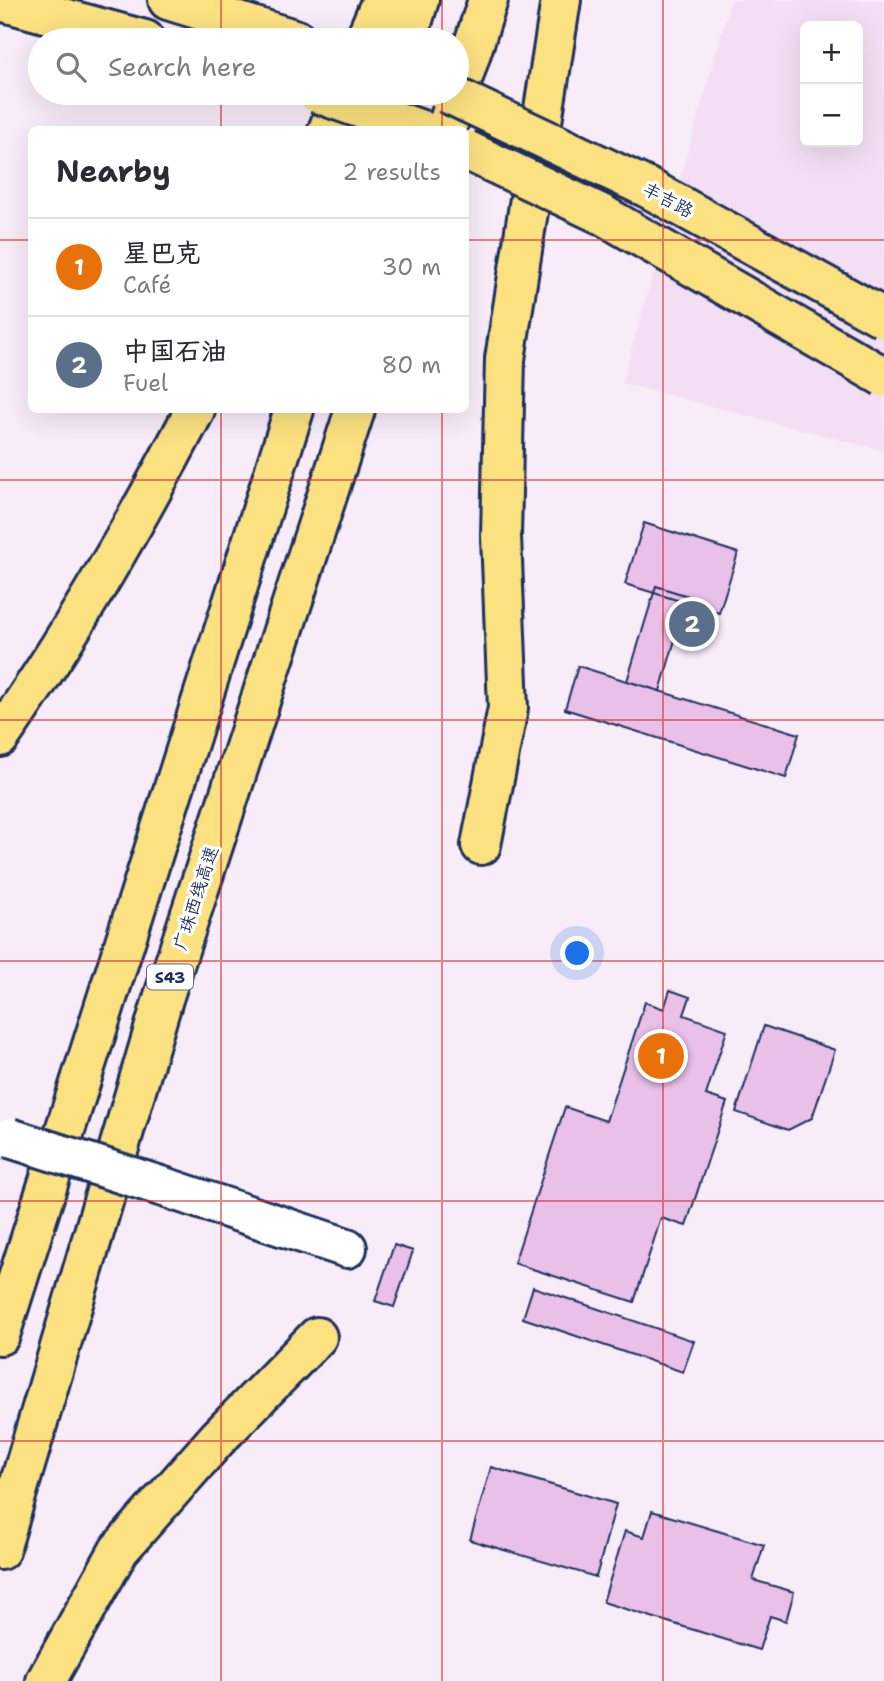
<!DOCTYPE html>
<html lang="en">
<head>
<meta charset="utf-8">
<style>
  :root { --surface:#fff; --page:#f7f7f7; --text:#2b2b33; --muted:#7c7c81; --line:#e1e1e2; --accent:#c8321e }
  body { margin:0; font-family:"Shantell Sans","LXGW WenKai TC",sans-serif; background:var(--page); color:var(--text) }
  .controls { position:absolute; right:21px; top:21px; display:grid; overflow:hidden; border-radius:10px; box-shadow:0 7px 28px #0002 }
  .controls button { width:63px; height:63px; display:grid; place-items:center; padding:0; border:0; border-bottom:2px solid var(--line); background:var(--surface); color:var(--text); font:35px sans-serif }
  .you { position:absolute; left:578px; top:954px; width:24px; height:24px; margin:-18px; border:5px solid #fff; border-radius:50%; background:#1a73e8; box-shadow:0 0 0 10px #1a73e833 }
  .badge { display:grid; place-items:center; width:46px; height:46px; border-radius:50%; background:var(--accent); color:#fff; font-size:23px; font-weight:700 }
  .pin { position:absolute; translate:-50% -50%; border:4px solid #fff; box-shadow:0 2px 7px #0006 }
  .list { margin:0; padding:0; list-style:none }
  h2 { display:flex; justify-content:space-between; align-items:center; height:91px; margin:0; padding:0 28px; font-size:30px }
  h2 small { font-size:23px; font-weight:400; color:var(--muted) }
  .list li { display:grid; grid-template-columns:46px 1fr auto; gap:21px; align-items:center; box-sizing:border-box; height:98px; padding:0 28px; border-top:2px solid var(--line) }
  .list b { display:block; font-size:26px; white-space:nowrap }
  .list p { margin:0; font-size:23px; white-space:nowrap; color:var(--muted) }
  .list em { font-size:23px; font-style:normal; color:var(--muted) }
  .icon { flex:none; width:38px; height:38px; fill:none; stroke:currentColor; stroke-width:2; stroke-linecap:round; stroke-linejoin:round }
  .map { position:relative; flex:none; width:884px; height:1681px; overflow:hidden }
  .search { position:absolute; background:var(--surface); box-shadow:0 7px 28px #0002; left:28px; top:28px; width:441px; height:77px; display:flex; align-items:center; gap:18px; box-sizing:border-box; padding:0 24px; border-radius:38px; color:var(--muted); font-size:26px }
  .panel { position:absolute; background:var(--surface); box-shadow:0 7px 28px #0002; left:28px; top:126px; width:441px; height:287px; border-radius:10px }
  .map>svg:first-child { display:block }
</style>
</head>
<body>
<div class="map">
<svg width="884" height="1681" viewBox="0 0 884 1681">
  <rect width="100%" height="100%" fill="#f8ecf8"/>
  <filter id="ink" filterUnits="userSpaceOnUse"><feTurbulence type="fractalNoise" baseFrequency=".0143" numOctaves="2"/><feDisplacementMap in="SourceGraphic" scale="14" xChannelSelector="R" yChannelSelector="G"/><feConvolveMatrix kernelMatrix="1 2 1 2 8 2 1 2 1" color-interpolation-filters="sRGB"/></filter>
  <g filter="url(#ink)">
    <path fill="#f3dff3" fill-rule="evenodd" d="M731,0H884V451L622,383ZM805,26H858V142H805Z"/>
    <path fill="#e8c0e8" stroke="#1b2f5e" stroke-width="2" d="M644,523L738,553L719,613L625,584Z
      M656,586L688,596L660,691L627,681Z
      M578,666L799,734L786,778L565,709Z
      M670,990L690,997L684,1015L727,1030L706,1095L727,1102L686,1226L661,1218L634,1302L514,1263L565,1107L606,1121L645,1002L664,1009Z
      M764,1026L835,1050L812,1118L788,1130L736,1112Z
      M394,1245L413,1251L394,1307L375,1301Z
      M533,1287L694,1341L683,1372L523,1318Z
      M491,1467L616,1504L596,1577L470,1540Z
      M652,1511L764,1545L753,1580L794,1592L786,1621L770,1616L759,1650L603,1602L625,1531L644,1537Z"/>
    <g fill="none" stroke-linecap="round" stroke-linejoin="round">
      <g stroke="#1b2f5e" stroke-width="44">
        <path id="minor" d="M170,1189L347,1248"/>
      </g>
      <g stroke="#1b2f5e" stroke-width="44">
        <path id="major" d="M168,0L297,40
          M0,1L145,40"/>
      </g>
      <g stroke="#1b2f5e" stroke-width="44">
        <path id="highway" d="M365,40L382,0
          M407,40L419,0
          M328,130L343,93
          M446,130L488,0
          M0,737C73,632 136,523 195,410
          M481,845L508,708L501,536L505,359L561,0
          M0,1335L294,410
          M0,1550L163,999L355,410
          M46,1681L119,1550L217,1439L317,1337"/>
      </g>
      <use href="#minor" stroke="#fff" stroke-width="38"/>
      <use href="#major" stroke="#fbe180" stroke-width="38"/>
      <use href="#highway" stroke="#fbe180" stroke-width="38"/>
      <g stroke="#1b2f5e" stroke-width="44" stroke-linecap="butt">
        <path id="minor-bridge" d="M10,1138L170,1189"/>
      </g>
      <g stroke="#1b2f5e" stroke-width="44" stroke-linecap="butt">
        <path id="major-bridge" d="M317,93L421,130
          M447,93L648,188L884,318
          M466,150L603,215L884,377"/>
      </g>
      <use href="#minor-bridge" stroke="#fff" stroke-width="38"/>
      <use href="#major-bridge" stroke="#fbe180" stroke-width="38"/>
    </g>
  </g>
  <path fill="none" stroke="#d62828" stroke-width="2" stroke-opacity="0.55" d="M221,0V40M442,0V40M663,0V1681M221,93V130M442,93V130M0,240H32M466,240H884M221,410V1681M442,410V1681M0,480H884M0,720H884M0,961H884M0,1201H884M0,1441H884"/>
  <g text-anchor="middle" stroke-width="6" stroke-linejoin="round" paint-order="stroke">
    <rect fill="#fff" stroke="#5f6d8e" stroke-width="2" x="147" y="964.5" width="46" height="25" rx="5"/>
    <g font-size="16" font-weight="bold" fill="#1b2f5e">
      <text x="170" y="983">S43</text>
    </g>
    <g font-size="18" fill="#1b2f5e" stroke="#fff">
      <text transform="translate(668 200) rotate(28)" y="6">丰吉路</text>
      <text transform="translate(196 898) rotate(-72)" y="6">广珠西线高速</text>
    </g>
  </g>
</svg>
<div class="controls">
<button>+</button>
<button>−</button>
</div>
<div class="you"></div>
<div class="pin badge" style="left:661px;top:1056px;background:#e8710a">1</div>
<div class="pin badge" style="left:692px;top:624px;background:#5c6f8a">2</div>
<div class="search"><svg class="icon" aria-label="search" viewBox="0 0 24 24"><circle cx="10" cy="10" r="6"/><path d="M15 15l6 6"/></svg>Search here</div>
<section class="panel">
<h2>Nearby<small>2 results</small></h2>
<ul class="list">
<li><span class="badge" style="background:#e8710a">1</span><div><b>星巴克</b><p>Café</p></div><em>30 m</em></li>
<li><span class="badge" style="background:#5c6f8a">2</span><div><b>中国石油</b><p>Fuel</p></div><em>80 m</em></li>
</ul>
</section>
</div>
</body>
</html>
